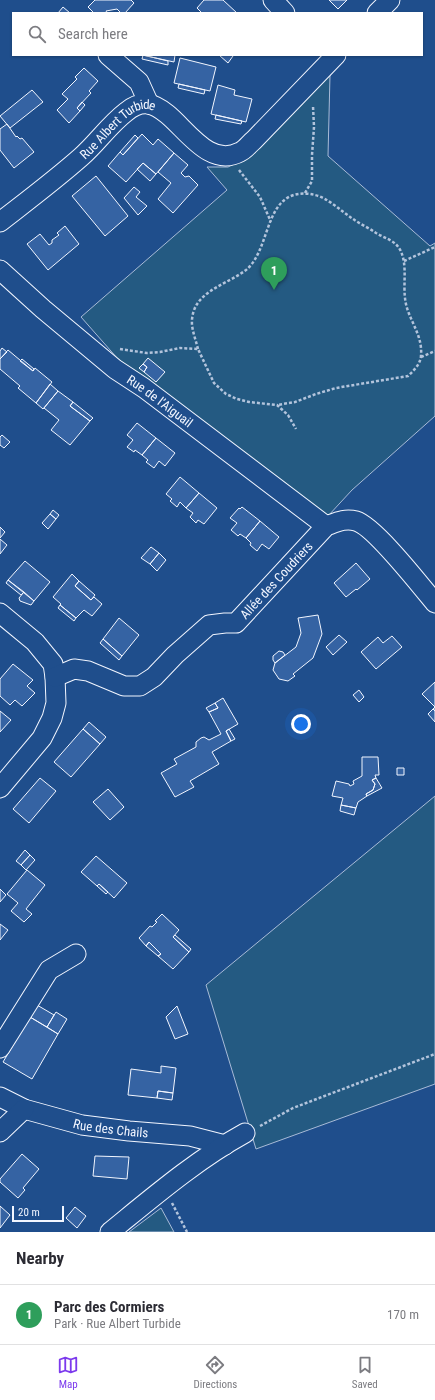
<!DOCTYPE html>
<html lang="en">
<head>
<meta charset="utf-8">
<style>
  :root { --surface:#fff; --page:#f7f7f7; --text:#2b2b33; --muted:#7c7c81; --line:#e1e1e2; --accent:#7c3aed }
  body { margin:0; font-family:"Roboto Condensed",sans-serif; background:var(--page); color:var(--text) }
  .scale { position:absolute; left:12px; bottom:10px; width:52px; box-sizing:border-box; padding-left:4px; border:2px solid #f2f6ff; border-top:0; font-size:11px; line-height:14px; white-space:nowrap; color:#f2f6ff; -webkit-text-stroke:3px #1f4e8c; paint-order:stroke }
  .you { position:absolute; left:301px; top:724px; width:14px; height:14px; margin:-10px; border:3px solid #fff; border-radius:50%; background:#1a73e8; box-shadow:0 0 0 6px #1a73e833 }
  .badge { display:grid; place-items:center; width:26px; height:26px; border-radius:50%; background:var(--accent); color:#fff; font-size:13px; font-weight:700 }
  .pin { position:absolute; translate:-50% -33px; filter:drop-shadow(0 1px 2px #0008) }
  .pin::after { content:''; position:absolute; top:21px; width:14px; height:12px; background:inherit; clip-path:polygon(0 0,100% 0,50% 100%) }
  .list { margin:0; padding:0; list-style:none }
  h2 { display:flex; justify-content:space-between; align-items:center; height:52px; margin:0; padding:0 16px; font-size:17px }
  h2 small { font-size:13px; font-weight:400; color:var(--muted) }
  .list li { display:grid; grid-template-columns:26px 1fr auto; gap:12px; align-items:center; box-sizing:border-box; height:60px; padding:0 16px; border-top:1px solid var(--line) }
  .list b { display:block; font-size:15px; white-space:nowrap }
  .list p { margin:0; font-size:13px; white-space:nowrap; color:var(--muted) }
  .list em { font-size:13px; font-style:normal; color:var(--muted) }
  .icon { flex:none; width:22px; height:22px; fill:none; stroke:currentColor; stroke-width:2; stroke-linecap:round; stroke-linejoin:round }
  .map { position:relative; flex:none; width:435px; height:1232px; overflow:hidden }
  .search { position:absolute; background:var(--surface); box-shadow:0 1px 3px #0004; left:12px; right:12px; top:12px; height:44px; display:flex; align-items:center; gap:10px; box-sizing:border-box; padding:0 14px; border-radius:0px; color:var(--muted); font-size:15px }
  .sheet { height:112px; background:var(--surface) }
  nav { display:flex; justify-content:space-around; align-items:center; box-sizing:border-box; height:56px; border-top:1px solid var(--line); background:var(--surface); font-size:11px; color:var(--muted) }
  nav a { display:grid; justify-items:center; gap:2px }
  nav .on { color:var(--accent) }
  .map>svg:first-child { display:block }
</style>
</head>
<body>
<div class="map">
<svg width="435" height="1232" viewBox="0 0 435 1232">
  <rect width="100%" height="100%" fill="#1f4e8c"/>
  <path fill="#245a82" stroke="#a8bbd7" d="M330,75L328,156L430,246L435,243V416L352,490L328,516L118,359L81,317L227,190L207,167H228L248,158Z
    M435,796V1084L256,1149L206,985Z
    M161,1208L174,1232H129Z"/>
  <path fill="#3563a3" stroke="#f2f6ff" d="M95,0H131L134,3L125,13H121L117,9L106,11L107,13H94L88,7Z
    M204,0H223L237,13H202L197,8Z
    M329,0H347L338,9Z
    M63,7L70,13H58Z
    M142,55H175L174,62Z
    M143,55L168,61V65L142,59Z
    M219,55H232L233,56L228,63Z
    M180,58L216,67L210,91L174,83Z
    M84,68L98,81L89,91L91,93L77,108L80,111L69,123L57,110L68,99L62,94L77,79L75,77Z
    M179,84L205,90L204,94L178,88Z
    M218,85L235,90L234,95L252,99L246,122L211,114Z
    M32,90L43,102L10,128L0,116Z
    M82,102L85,105L80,111L77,108Z
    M216,115L242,121L241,124L215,119Z
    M7,124L16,137L17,136L20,139L22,138L34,152L14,168L0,150V129Z
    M142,134L153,145L158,139L174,153L156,174L143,163L126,182L108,166L120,152L123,155Z
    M135,135L138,138L123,155L120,152Z
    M174,153L188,165L181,173L185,177L189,176L198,185L173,213L158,199L171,183L158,172Z
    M143,163L156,174L150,181L137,169Z
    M96,176L128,216L105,236L72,196Z
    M134,187L140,192L136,197L147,206L138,215L124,198Z
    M65,226L79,244L48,270L27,244L40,234L49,245L52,243V240L59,235L57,233Z
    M2,348L7,352L0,359V351Z
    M8,350L33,371L35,368L52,382L36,403L18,388L20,386L0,369V359Z
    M148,358L165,372L156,382L144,372L147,367L143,364Z
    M22,359L34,369L33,371L20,361Z
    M143,364L147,367L144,372L139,368Z
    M50,384L58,391L43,409L36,403Z
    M58,391L73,402L70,406L90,421L70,445L51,430L59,420L44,408Z
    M73,402L93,418L90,421L70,406Z
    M137,423L156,438L142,455L135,450L134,452L127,447L133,440L127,435Z
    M2,435L10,442L4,448L0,445V437Z
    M156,438L175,453L165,466L159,461L154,468L146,462L148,460L142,455Z
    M180,477L199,493L186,508L180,502L177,507L170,501L172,499L166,494Z
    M199,493L217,508L204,524L198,520L196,523L190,517L193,513L186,508Z
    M242,507L260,521L246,538L240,534L238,536L231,530L237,523L230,518L239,508L240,509Z
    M53,510L59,515L56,519L50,514Z
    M50,514L56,519L48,529L42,523Z
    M260,521L279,537L269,549L262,544L257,551L250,545L251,543L246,538Z
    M0,527L5,532L0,538Z
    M0,539L7,545L0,554Z
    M151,547L159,553L150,564L141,558Z
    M159,553L166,560L157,571L150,564Z
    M25,561L50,582L34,601L8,580Z
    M356,563L370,579L357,590L356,589L346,597L334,583Z
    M72,574L79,581L75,586L91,600L94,597L102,604L92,616L84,610L76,618L60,605L61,604L53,597Z
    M8,580L24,592L21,595L6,583Z
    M79,581L95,595L91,600L75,586Z
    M24,592L34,601L31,605L20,601L19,598Z
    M60,605L76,618L74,621L58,608Z
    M318,615L322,634L313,658L293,674L295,676L288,681L279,679L273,670L275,663L296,647L301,633L298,618Z
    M119,618L139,635L122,656L103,639Z
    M339,635L347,642L333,655L326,647Z
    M392,636L402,647L376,669L361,652L378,637L383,643Z
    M103,639L122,656L119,660L100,643Z
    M279,651L283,652L285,655L275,663L273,660V656Z
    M13,664L33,680L27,686L35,693L22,706L15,700L10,705L0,696V679Z
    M435,682V711L433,709L435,707L422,694Z
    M359,690L364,697L359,702L353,695Z
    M223,698L238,724L226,731L231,741L212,752L219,764L190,781L194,787L175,797L161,773L177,764L174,759L196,747V742L201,738L204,737L209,740L221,734L209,712L218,708L215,703Z
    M215,703L218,708L209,712L206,708Z
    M433,709L435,711V722L428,714Z
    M0,711L11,720L0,732Z
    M89,722L106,737L100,744L83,729Z
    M83,729L100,744L71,777L54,762Z
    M229,729L235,739L231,741L226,731Z
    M362,757H378L379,775H375L376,778L372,780L375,784L373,790L366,794L367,796L358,802L356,808L341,805L343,798L332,796L336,781L349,784L350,786L354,784L353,781L362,776Z
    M397,768H404V775H397Z
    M40,778L56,791L29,823L13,809Z
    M376,778L382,788L367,796L366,794L373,790L375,784L372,780Z
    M108,789L124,807L110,820L93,802Z
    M341,805L356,808L354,815L340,811Z
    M25,850L30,855L21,865L16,861Z
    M30,855L35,860L26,870L21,865Z
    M96,856L127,883L114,898L99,884L97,886L81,872Z
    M27,870L45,885L26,909L32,914L24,922L11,911L18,903L7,894Z
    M99,884L108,892L106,894L97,886Z
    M0,889L6,895L0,902Z
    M162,914L179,930L173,937L189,952L173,969L158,956L161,954L149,942L146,946L139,938L150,926L152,927L157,922L155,921Z
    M0,924L8,930L0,940Z
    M175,935L191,949L189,952L173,937Z
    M149,942L161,954L158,956L146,946Z
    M37,1005L54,1015L47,1027L30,1017Z
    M177,1006L188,1034L175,1039L166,1017Z
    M56,1012L67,1019L58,1034L47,1027Z
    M30,1017L58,1034L32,1079L3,1062Z
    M161,1066L176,1068L173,1093L158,1091L157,1098L128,1095L131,1069L161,1073Z
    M158,1091L173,1093L172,1100L157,1098Z
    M22,1154L39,1169L23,1188L25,1190L18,1198L0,1182V1179Z
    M95,1156L129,1157L127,1179L93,1176Z
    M0,1206L10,1215L0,1228Z
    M75,1207L86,1216L77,1228L66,1218Z"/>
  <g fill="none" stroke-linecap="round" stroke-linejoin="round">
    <g stroke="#f2f6ff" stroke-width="21">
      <g id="minor">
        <path d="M273,0L285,13"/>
        <path d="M377,13L390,0"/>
        <path d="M108,55L139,82L149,104"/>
        <path id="s1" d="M0,222C27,201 55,180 81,157C97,143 109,125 126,112C132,107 140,103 148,104C155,105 162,110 167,114C187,130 210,168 240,152C245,150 249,144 254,140L336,55"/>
        <path id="s2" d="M0,270L43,309L115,369L144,388L326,526"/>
        <path d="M0,613L35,642L53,664L55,677L56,703L52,718L42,738L0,788"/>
        <path id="s3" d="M55,677L74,669L88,671L124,686H140L154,677L175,655L209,625L225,623H236L326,526C337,522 345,518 356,521C374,526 421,586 435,603"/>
        <path d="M0,1048L49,970L76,954"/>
        <path id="s4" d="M0,1097L24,1109L82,1125L129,1131L190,1136L225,1145"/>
        <path d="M0,1132L24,1109"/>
        <path d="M110,1232C153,1197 196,1160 245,1133"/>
      </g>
    </g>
    <path stroke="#b3c4dc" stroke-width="2.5" stroke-dasharray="3 2" stroke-linecap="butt" d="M239,170L260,197L271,222
      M305,193L312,181V155L314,127L313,106
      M404,261L435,247
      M120,349L147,353L160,352L180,348L198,349L214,383L226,394L237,399L249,402L277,405L288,415L296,429
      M198,349C196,341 193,333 192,325C190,292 225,286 246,270C268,252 265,207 291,196C298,193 307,193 315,195C328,198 341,211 353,219C360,224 369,228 376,233C384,238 394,240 399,248C408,262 403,282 405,298C407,319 423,333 421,356C420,365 414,370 408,376L336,388L316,394L295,402L277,405
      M421,357L435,351
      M260,1126L293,1108L435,1054
      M172,1203L187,1232"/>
    <use href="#minor" stroke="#1f4e8c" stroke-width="19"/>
  </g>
  <g text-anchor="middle" stroke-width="3" stroke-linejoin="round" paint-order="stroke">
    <g font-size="13" fill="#f2f6ff" stroke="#1f4e8c">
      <text dy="5" stroke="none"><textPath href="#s1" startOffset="152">Rue Albert Turbide</textPath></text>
      <text dy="5" stroke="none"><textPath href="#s2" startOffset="207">Rue de l’Aiguail</textPath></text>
      <text dy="5" stroke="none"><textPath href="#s3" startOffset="268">Allée des Coudriers</textPath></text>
      <text dy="5" stroke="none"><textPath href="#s4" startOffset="116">Rue des Chails</textPath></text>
    </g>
  </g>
</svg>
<div class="scale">20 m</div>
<div class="you"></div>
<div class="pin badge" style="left:274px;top:290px;background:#2e9e5b">1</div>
<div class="search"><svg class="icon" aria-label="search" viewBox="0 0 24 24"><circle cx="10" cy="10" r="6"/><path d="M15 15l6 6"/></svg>Search here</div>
</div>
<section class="sheet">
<h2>Nearby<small></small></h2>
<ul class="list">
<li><span class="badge" style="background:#2e9e5b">1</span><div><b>Parc des Cormiers</b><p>Park · Rue Albert Turbide</p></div><em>170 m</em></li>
</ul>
</section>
<nav>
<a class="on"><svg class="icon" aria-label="map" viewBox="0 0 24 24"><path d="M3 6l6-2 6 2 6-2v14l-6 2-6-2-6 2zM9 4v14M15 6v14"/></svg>Map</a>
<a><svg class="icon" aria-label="directions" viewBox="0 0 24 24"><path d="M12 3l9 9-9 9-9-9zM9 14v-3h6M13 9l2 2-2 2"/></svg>Directions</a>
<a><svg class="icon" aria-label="saved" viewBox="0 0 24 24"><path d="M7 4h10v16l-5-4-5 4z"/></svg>Saved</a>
</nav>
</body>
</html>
